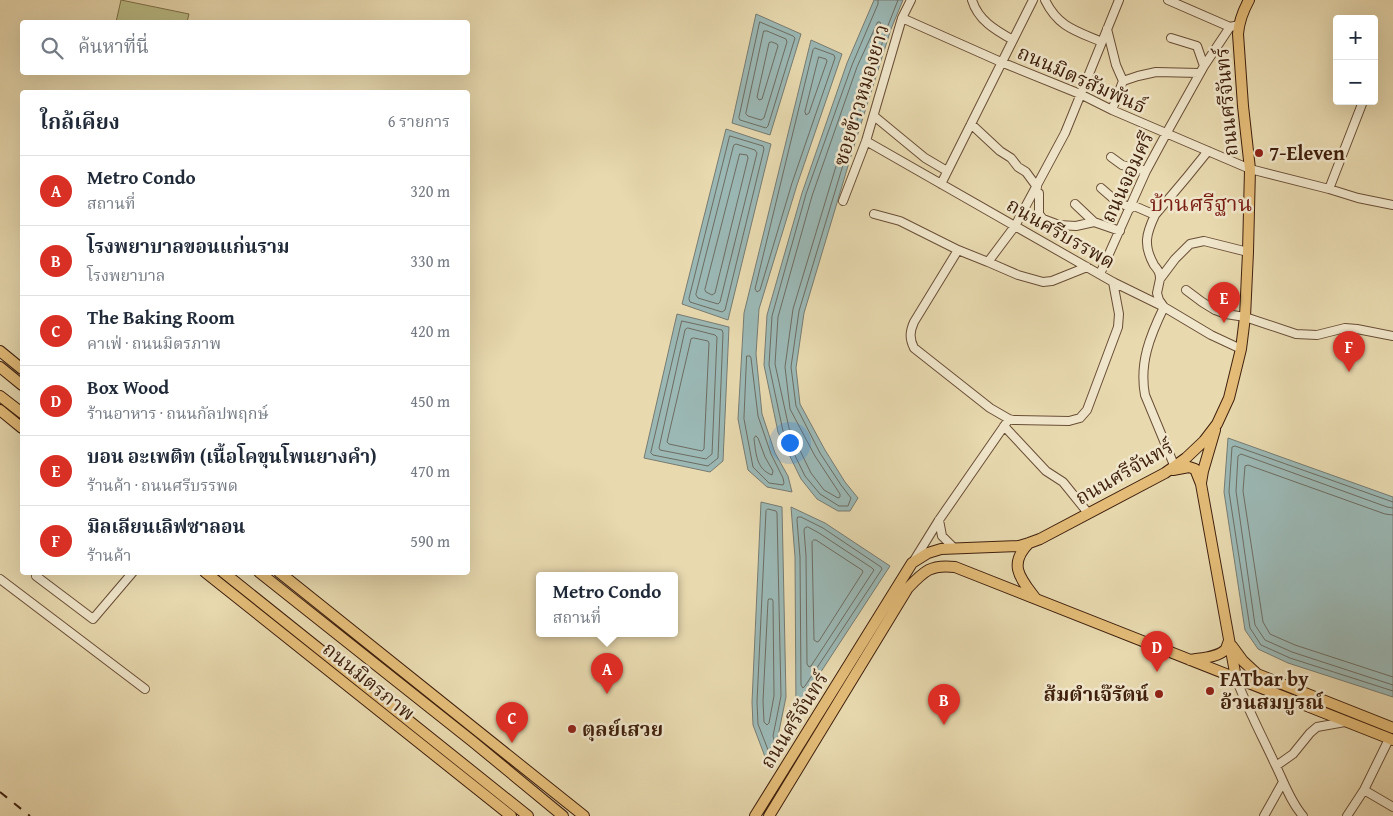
<!DOCTYPE html>
<html lang="th">
<head>
<meta charset="utf-8">
<style>
  :root { --surface:#fff; --page:#f6f6f7; --text:#1f2937; --muted:#747a83; --line:#e0e1e3; --accent:#d93025 }
  body { margin:0; font-family:"Gentium Book Plus","Noto Serif Thai",serif; background:var(--page); color:var(--text) }
  .controls { position:absolute; right:15px; top:15px; display:grid; overflow:hidden; border-radius:5px; box-shadow:0 5px 20px #0002 }
  .controls button { width:45px; height:45px; display:grid; place-items:center; padding:0; border:0; border-bottom:1px solid var(--line); background:var(--surface); color:var(--text); font:25px sans-serif }
  .you { position:absolute; left:789px; top:442px; width:18px; height:18px; margin:-12px; border:4px solid #fff; border-radius:50%; background:#1a73e8; box-shadow:0 0 0 8px #1a73e833 }
  .badge { display:grid; place-items:center; width:32px; height:32px; border-radius:50%; background:var(--accent); color:#fff; font-size:16px; font-weight:700 }
  .pin { position:absolute; translate:-50% -41px; filter:drop-shadow(0 1px 2px #0008) }
  .pin::after { content:''; position:absolute; top:26px; width:18px; height:15px; background:inherit; clip-path:polygon(0 0,100% 0,50% 100%) }
  .popup { position:absolute; left:536px; top:572px; width:142px; height:65px; box-sizing:border-box; display:grid; place-content:center; border-radius:5px; background:var(--surface); filter:drop-shadow(0 1px 4px #0005); font-size:16px; white-space:nowrap; color:var(--muted) }
  .popup b { font-size:19px; color:var(--text) }
  .popup::after { content:''; position:absolute; left:50%; top:100%; margin-left:-10px; border:10px solid transparent; border-top-color:var(--surface) }
  .list { margin:0; padding:0; list-style:none }
  h2 { display:flex; justify-content:space-between; align-items:center; height:65px; margin:0; padding:0 20px; font-size:21px }
  h2 small { font-size:16px; font-weight:400; color:var(--muted) }
  .list li { display:grid; grid-template-columns:32px 1fr auto; gap:15px; align-items:center; box-sizing:border-box; height:70px; padding:0 20px; border-top:1px solid var(--line) }
  .list b { display:block; font-size:19px; white-space:nowrap }
  .list p { margin:0; font-size:16px; white-space:nowrap; color:var(--muted) }
  .list em { font-size:16px; font-style:normal; color:var(--muted) }
  .icon { flex:none; width:28px; height:28px; fill:none; stroke:currentColor; stroke-width:2; stroke-linecap:round; stroke-linejoin:round }
  .map { position:relative; flex:none; width:1393px; height:816px; overflow:hidden }
  .search { position:absolute; background:var(--surface); box-shadow:0 5px 20px #0002; left:20px; top:20px; width:450px; height:55px; display:flex; align-items:center; gap:12px; box-sizing:border-box; padding:0 18px; border-radius:5px; color:var(--muted); font-size:19px }
  .panel { position:absolute; background:var(--surface); box-shadow:0 5px 20px #0002; left:20px; top:90px; width:450px; height:485px; border-radius:5px }
  .map>svg:first-child { display:block }
</style>
</head>
<body>
<div class="map">
<svg width="1393" height="816" viewBox="0 0 1393 816">
  <rect width="100%" height="100%" fill="#e8d9af"/>
  <filter id="stains"><feTurbulence type="fractalNoise" baseFrequency=".004" numOctaves="4"/><feColorMatrix values="0 0 0 0 .2 0 0 0 0 .09 0 0 0 0 .02 0 0 0 .5 -.17"/></filter>
  <radialGradient id="worn" r=".72"><stop offset=".6" stop-color="#630" stop-opacity="0"/><stop offset="1" stop-color="#630" stop-opacity=".3"/></radialGradient>
  <path fill="#bbbe87" stroke="#7d6f4a" d="M121,0L189,14L187,22H116Z"/>
  <path fill="#9bb8b5" stroke="#767b72" d="M874,0H903L891,29L854,146L804,313L796,368L800,404L825,450L845,482L858,498L850,511H838L817,499L801,479L778,432L764,365L767,315L802,193L847,63Z
    M756,14L801,34L770,135L732,123Z
    M811,40L842,54L797,185L759,309L756,354L762,414L775,453L788,476L792,492L767,487L748,470L738,419L744,313Z
    M726,129L771,144L728,320L682,304Z
    M677,314L729,327L723,461L710,472L644,458Z
    M1228,438L1393,497V697L1288,663L1258,649L1245,630L1224,492Z
    M761,502L782,507L786,697L778,736L783,751L770,770L753,725L752,702Z
    M791,507L825,523L890,566L796,710L795,557Z"/>
  <g fill="none" stroke-linecap="round" stroke-linejoin="round">
    <path stroke="#6d6c61" stroke-width="1" d="M878,0V4L852,65L806,194L772,316L769,365L783,431L805,476L820,494L839,506H848L851,498L841,485L820,453L796,406L791,367L799,311L849,145L887,28L898,0
      M760,22L793,36L795,38L768,126L766,128L740,120L739,118Z
      M878,22H880L881,25L843,143L793,309L785,367L790,409L815,456L840,494V497L838,498L824,490L811,473L789,428L775,364L778,317L812,196L857,67Z
      M764,31H767L786,39L787,42L764,118L761,120L748,116L746,114Z
      M772,42L777,44L778,46L762,99L759,100L757,97L769,43Z
      M815,48L834,55L835,58L792,183L760,290L757,292L755,289L813,50Z
      M819,57L826,59L827,61L809,113L806,115L805,112Z
      M730,136L763,146L764,149L725,310L722,312L690,302L689,299Z
      M734,145L736,144L755,150L757,153L720,302L718,304L698,298L696,295Z
      M740,154L747,155L748,158L715,293L712,295L706,292L705,290Z
      M682,321L722,330L723,333L718,458L708,466L653,455L651,453Z
      M688,328L715,335L717,337L712,454L706,459L660,450L659,448L685,330Z
      M694,338L708,341L709,343L704,449L702,451L669,444L667,442L691,339Z
      M747,356H750L751,358L758,416L771,454L783,478L784,483L783,485L769,483L753,467L744,419Z
      M756,436L758,438L765,457L773,471L772,475C756,469 756,453 754,439Z
      M1393,502L1235,446L1232,447L1229,492L1250,628L1261,645L1290,658L1393,691
      M1393,508L1387,507L1241,454L1238,456L1236,491L1255,625L1265,640L1292,652L1393,685
      M768,509L776,511L777,513L781,696L773,736L777,750L772,756L770,755L758,724L757,702L766,511Z
      M1393,515L1385,514L1248,465L1245,466L1243,491L1263,622L1270,634L1295,645L1393,677
      M798,517H801L823,528L881,567L882,569L805,686L803,688L801,685L800,557L797,520Z
      M808,527L819,533L872,568L874,570L811,666L809,667L807,664L806,556L804,530L805,528Z
      M814,540H816L862,570L863,572L819,641L817,642L814,640L812,542Z
      M769,599H772L773,601L774,696L769,723L767,725L764,722L763,701L768,601Z"/>
    <g stroke="#694e36" stroke-width="10">
      <path id="minor" d="M972,0C978,20 995,30 1013,40
        M1045,0C1058,27 1076,31 1102,42
        M1168,0L1230,27
        M902,18L1001,62L1080,94L1112,110L1250,169L1329,189L1358,198L1393,205
        M1107,29L1116,65L1123,81L1112,110
        M1171,38L1197,46L1204,66
        M1123,81L1138,76L1156,72L1199,73
        M874,116L925,158L947,171
        M971,124L1000,151L1011,158L1018,167L1026,172L1037,187
        M866,141L1113,282L1164,307L1211,335L1241,349
        M1111,157L1122,165L1146,171
        M941,184L1033,0
        M1101,188L1116,201L1131,208
        M1329,189L1362,104
        M1035,191L1039,193V214L1043,219L1059,225L1076,226L1094,222
        M843,201L866,141L902,18L911,0
        M1075,204L1094,222L1120,231
        M1132,205L1155,215C1146,234 1143,245 1154,265C1158,270 1160,272 1160,279
        M874,214L900,221L958,250
        M1155,215L1187,177L1208,151
        M988,262L1015,226L1065,133L1119,0
        M1087,267L1052,281L1043,282L1018,275L988,262L958,250L914,322C910,331 909,338 914,348L990,408L1009,419L1013,420L1069,421L1080,418L1087,410L1118,327L1119,314L1113,282
        M1100,274L1146,171L1166,134L1204,66L1230,27L1239,25
        M1186,290L1202,302L1215,310L1226,314L1245,317L1296,334L1317,335L1345,328L1357,329L1393,336
        M1004,426L1046,471L1063,482L1088,513
        M1174,465L1145,395C1139,363 1150,336 1164,307L1159,300L1157,293L1160,279L1175,259L1190,244L1204,241L1248,252
        M939,520L942,536L953,547
        M913,562L939,520L1009,419
        M39,572L36,576L93,619L133,572
        M0,579L145,689
        M1236,678C1247,708 1262,736 1275,764C1284,782 1290,801 1303,816
        M1276,766L1293,754L1310,733L1317,727L1345,722
        M1364,790L1393,807
        M1264,816L1283,782
        M1347,816L1364,790L1389,739"/>
    </g>
    <g stroke="#3f200d" stroke-width="12">
      <path id="major" d="M0,351L22,369
        M0,367L22,385
        M0,396L22,413
        M0,410L22,428
        M1173,470L1189,467L1195,469L1201,484L1236,678
        M1201,483L1203,471L1215,430
        M1029,543C1007,565 1021,579 1036,599
        M205,572L511,816
        M223,572L528,816
        M259,572L472,741L563,816
        M279,572L584,816
        M1232,646L1243,661L1257,674L1393,728
        M1190,660C1200,658 1218,658 1226,649C1227,646 1228,643 1229,641
        M755,816L912,563L928,553L941,549L1019,546L1029,543L1040,539L1165,473L1186,458L1204,441L1217,424L1229,398L1241,349L1245,317L1248,252L1250,169L1243,106L1238,34C1239,21 1243,11 1249,0
        M769,816L908,588C924,571 931,564 955,567L1393,740"/>
    </g>
    <use href="#minor" stroke="#f0e6cb" stroke-width="8"/>
    <use href="#major" stroke="#e4bc78" stroke-width="10"/>
    <path stroke="#3f200d" stroke-width="2" stroke-dasharray="9 9" stroke-linecap="butt" d="M0,792L30,816"/>
  </g>
  <g fill="#8f2418" stroke="#f0e6cb" stroke-width="2">
    <circle cx="1259" cy="153" r="5"/>
    <circle cx="1210" cy="691" r="5"/>
    <circle cx="1159" cy="694" r="5"/>
    <circle cx="572" cy="729" r="5"/>
  </g>
  <g text-anchor="middle" stroke-width="5" stroke-linejoin="round" paint-order="stroke">
    <g font-size="20" fill="#3f200d" stroke="#f0e6cb">
      <text transform="translate(1082 79) rotate(24)" y="7">ถนนมิตรสัมพันธ์</text>
      <text transform="translate(861 95) rotate(-73)" y="7">ซอยข้าวหมองยาว</text>
      <text transform="translate(1226 102) rotate(-95)" y="7">ถนนศรีจันทร์</text>
      <text transform="translate(1127 177) rotate(-65)" y="7">ถนนจอมศรี</text>
      <text transform="translate(1061 233) rotate(30)" y="7">ถนนศรีบรรพด</text>
      <text transform="translate(1124 472) rotate(-30)" y="7">ถนนศรีจันทร์</text>
      <text transform="translate(369 681) rotate(39)" y="7">ถนนมิตรภาพ</text>
      <text transform="translate(794 720) rotate(-58)" y="7">ถนนศรีจันทร์</text>
    </g>
    <g font-size="20" font-weight="bold" fill="#3f200d" stroke="#f0e6cb" text-anchor="start">
      <text x="1269" y="160">7-Eleven</text>
      <text x="1220" y="686">FATbar by<tspan x="1220" dy="23">อ้วนสมบูรณ์</tspan></text>
      <text x="1149" y="701" text-anchor="end">ส้มตำเจ๊รัตน์</text>
      <text x="582" y="736">ตุลย์เสวย</text>
    </g>
    <g font-size="22" fill="#7a1f14" stroke="#f0e6cb">
      <text x="1201" y="211">บ้านศรีฐาน</text>
    </g>
  </g>
  <rect width="100%" height="100%" filter="url(#stains)"/>
  <rect width="100%" height="100%" fill="url(#worn)"/>
</svg>
<div class="controls">
<button>+</button>
<button>−</button>
</div>
<div class="you"></div>
<div class="pin badge" style="left:607px;top:694px">A</div>
<div class="popup"><b>Metro Condo</b>สถานที่</div>
<div class="pin badge" style="left:944px;top:725px">B</div>
<div class="pin badge" style="left:512px;top:743px">C</div>
<div class="pin badge" style="left:1157px;top:672px">D</div>
<div class="pin badge" style="left:1224px;top:323px">E</div>
<div class="pin badge" style="left:1349px;top:372px">F</div>
<div class="search"><svg class="icon" aria-label="search" viewBox="0 0 24 24"><circle cx="10" cy="10" r="6"/><path d="M15 15l6 6"/></svg>ค้นหาที่นี่</div>
<section class="panel">
<h2>ใกล้เคียง<small>6 รายการ</small></h2>
<ul class="list">
<li><span class="badge">A</span><div><b>Metro Condo</b><p>สถานที่</p></div><em>320 m</em></li>
<li><span class="badge">B</span><div><b>โรงพยาบาลขอนแก่นราม</b><p>โรงพยาบาล</p></div><em>330 m</em></li>
<li><span class="badge">C</span><div><b>The Baking Room</b><p>คาเฟ่ · ถนนมิตรภาพ</p></div><em>420 m</em></li>
<li><span class="badge">D</span><div><b>Box Wood</b><p>ร้านอาหาร · ถนนกัลปพฤกษ์</p></div><em>450 m</em></li>
<li><span class="badge">E</span><div><b>บอน อะเพติท (เนื้อโคขุนโพนยางคำ)</b><p>ร้านค้า · ถนนศรีบรรพด</p></div><em>470 m</em></li>
<li><span class="badge">F</span><div><b>มิลเลียนเลิฟซาลอน</b><p>ร้านค้า</p></div><em>590 m</em></li>
</ul>
</section>
</div>
</body>
</html>
